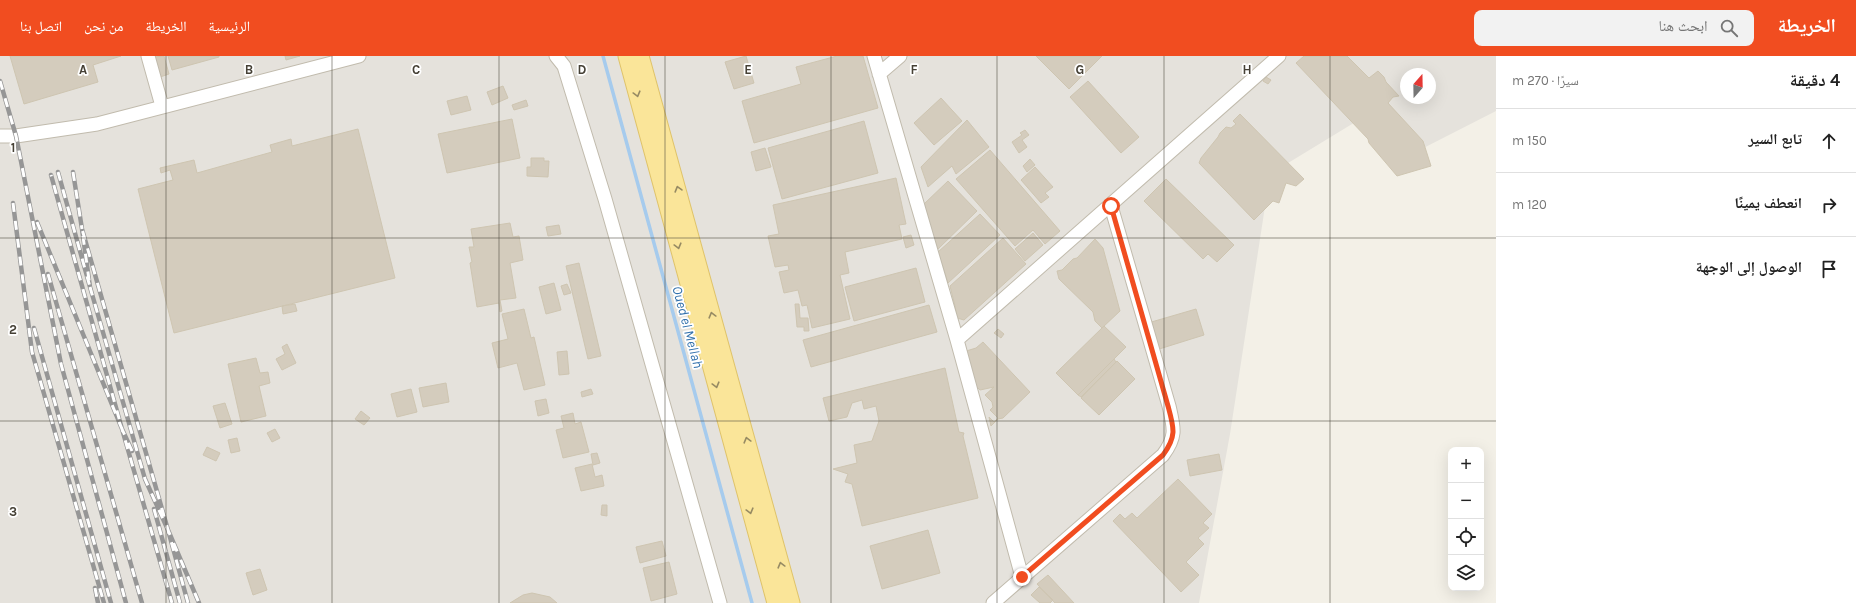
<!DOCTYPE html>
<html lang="ar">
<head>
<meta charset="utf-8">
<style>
  :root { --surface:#fff; --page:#f2f2f2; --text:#222; --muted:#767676; --line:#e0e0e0; --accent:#f14d20 }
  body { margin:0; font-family:Karla,"Noto Naskh Arabic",sans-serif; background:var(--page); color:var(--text); direction:rtl }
  .controls { position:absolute; right:12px; bottom:12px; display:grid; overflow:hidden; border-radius:8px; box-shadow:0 4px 16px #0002 }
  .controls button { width:36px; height:36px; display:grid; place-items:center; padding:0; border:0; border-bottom:1px solid var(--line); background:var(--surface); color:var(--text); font:20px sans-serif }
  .compass { position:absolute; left:1400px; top:12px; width:36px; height:36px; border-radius:50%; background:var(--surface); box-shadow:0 4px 16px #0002; rotate:20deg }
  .stop { position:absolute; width:12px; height:12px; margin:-9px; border:3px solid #f14d20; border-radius:50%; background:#fff }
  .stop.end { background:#f14d20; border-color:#fff; box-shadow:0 1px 4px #0008 }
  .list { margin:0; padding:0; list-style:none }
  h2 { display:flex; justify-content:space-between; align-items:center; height:52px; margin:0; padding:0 16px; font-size:17px }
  h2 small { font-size:13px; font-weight:400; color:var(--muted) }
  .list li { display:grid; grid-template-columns:26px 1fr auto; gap:12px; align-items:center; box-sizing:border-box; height:64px; padding:0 16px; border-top:1px solid var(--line) }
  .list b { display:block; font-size:15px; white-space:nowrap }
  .list em { font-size:13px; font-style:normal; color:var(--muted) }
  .icon { flex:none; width:22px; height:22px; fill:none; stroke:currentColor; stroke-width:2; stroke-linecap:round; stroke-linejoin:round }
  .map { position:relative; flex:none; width:1496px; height:547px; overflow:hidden; direction:ltr }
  header { display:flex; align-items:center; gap:24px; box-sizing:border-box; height:56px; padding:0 20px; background:var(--accent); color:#fff }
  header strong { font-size:19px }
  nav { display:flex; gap:22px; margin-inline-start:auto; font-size:14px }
  .search { width:280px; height:36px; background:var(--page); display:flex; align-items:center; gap:10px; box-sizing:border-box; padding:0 14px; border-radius:8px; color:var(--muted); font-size:15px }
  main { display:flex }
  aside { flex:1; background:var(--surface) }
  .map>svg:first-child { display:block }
</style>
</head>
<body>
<header>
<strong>الخريطة</strong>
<div class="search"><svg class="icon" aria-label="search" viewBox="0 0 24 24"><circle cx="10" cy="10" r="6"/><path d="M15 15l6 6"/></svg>ابحث هنا</div>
<nav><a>الرئيسية</a><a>الخريطة</a><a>من نحن</a><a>اتصل بنا</a></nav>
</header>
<main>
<aside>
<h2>4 دقيقة<small>سيرًا · 270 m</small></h2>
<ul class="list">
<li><svg class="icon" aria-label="ahead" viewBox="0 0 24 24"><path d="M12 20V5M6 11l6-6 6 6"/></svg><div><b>تابع السير</b></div><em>150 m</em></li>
<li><svg class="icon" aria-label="right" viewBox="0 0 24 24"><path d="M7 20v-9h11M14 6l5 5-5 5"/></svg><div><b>انعطف يمينًا</b></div><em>120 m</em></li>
<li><svg class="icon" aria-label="arrive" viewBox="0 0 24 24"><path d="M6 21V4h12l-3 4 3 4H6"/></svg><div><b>الوصول إلى الوجهة</b></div></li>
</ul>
</aside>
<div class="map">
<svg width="1496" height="547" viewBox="0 0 1496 547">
  <rect width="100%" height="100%" fill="#f3f0e7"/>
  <path fill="#e5e2dc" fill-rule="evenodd" d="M0,0H1496V55L1398,105L1357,65L1270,118L1230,378L1199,547H0ZM1406,18H1430V42H1406Z"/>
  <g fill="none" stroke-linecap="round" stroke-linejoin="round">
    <path stroke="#a6cbed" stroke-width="3.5" d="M603,0L752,547"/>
  </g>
  <path fill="#d4ccbd" stroke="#cec5b1" d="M10,0H121L93,9L98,26L24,48Z
    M164,0L169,18L160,21L154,1Z
    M168,0H219V1L172,14Z
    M285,0H300L286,4Z
    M746,0L754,27L734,33L725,6Z
    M837,0H863L878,52L754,87L742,45L801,28L796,11Z
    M1036,0H1102L1069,33Z
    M1304,0H1347L1369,22L1378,15L1384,21L1386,26L1399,40L1393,41L1388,47L1423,85L1431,110L1397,120L1369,87L1368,83L1296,7Z
    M1266,21L1271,24L1268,28L1263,25Z
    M1088,25L1139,81L1121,97L1070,41Z
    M503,30L508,42L492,49L487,36Z
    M467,40L471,54L451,59L447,45Z
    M941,42L962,65L934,89L914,67Z
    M526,44L528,50L514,54L512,49Z
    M1240,58L1304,123L1296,130L1286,127L1279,147L1273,145L1254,164L1199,107L1201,102L1218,81L1220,77L1226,71L1231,72L1236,68L1233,65Z
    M512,63L520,102L447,117L438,78Z
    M967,64L989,91L956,118L952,110L928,131L921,111Z
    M864,65L878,117L782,143L768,92Z
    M358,73L395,222L174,277L138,133L173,124L170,114L161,117L160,112L194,104L197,117L272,96L270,89L291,83L292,90Z
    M1025,74L1029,79L1022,84L1027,91L1019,97L1012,86L1022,79L1020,77Z
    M765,92L771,111L756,115L751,96Z
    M990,94L1060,175L1045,188L1033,174L1015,190L956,123Z
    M531,102H544V105H549L548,121L527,120V111H531Z
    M1030,103L1035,109L1027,116L1023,110Z
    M1035,111L1053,131L1045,137L1049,141L1041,147L1021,124Z
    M896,122L906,168L899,169L902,183L845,196L849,217L840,219L850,263L812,272L807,249L802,250L798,234L784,237L779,216L789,214L788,209L775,211L768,180L779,178L773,149Z
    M1166,123L1234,189L1217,206L1208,198L1203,203L1144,145Z
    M948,125L977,155L937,194L924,148Z
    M980,158L1000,179L948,227L938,196Z
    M510,167L513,181L519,180L523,204L510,207L516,242L500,244L502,255L500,256L499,247L477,251L470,207L472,206L469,191H474L471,173Z
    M559,169L561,178L548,180L546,171Z
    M1033,177L1043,189L1025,205L1015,193Z
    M911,179L914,189L906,192L903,181Z
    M1003,182L1026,208L964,264L957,262L955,250L950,230Z
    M1095,183L1103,192L1120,255L1102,272L1095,265L1093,256L1059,223L1057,215L1062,214L1073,203L1077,202Z
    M579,207L601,300L588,303L566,210Z
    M916,212L925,246L854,265L845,231Z
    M554,227L561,254L546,258L539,231Z
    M567,228L571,237L564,239L561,230Z
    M295,248L297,255L283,258L282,250Z
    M795,248H799L800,262H808L809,275H804V271H797Z
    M929,249L937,276L811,311L803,284Z
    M524,253L531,282L534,281L545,329L524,334L517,307L498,312L492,287L508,283L502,258Z
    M1196,253L1204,279L1156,294L1148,267Z
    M1104,270L1126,291L1078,339L1056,317Z
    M998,273L1004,278L1001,282L994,277Z
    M983,286L1030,336L1003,362L998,363L991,370L989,361L994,366L998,362L990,354L993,351L992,346L985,339L994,331L980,334L974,328L963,296L976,292Z
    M287,288L296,307L282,314L276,303L285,298L282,291Z
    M567,295L569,318L559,319L557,296Z
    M256,302L260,317L268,316L270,327L259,330L266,360L241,366L228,308Z
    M1114,303L1116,306L1081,341L1078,339Z
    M1117,305L1135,323L1099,359L1081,342Z
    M945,312L959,376L964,377L963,380L978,442L862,470L852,428L845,426L848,418L833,413L857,407L854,389L872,385L879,365L876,350L864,353L862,344L852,347L847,361L829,365L823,342Z
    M446,327L449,346L423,351L419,332Z
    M411,333L417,356L397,361L391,338Z
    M591,333L593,338L582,341L581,336Z
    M546,343L549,357L538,360L535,345Z
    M225,347L232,368L220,372L213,350Z
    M361,355L370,362L364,369L355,363Z
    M573,357L575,368L581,366L589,396L563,402L556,374L564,372L561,360Z
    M275,373L280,382L272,386L267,377Z
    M237,382L240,395L231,397L228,384Z
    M207,391L220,397L216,405L203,399Z
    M597,397L600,407L593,409L591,398Z
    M1219,398L1222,414L1190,420L1187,404Z
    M592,408L595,421L602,419L604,430L581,435L575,412Z
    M1178,423L1212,458L1203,467L1209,472L1198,482L1204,488L1186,506L1199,519L1181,536L1113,465L1120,458L1125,463L1132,457L1137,462Z
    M602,449H607V460L601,459Z
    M928,474L940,517L882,533L870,490Z
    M662,485L666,500L640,507L636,491Z
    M669,506L677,538L651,545L643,512Z
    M260,513L267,534L253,539L246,517Z
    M1048,519L1074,547H1055L1037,528Z
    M1039,531L1053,544L1050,547H1040L1031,539Z
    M532,537L550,541L557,547H510L523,539Z"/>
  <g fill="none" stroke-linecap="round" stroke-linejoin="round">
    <g stroke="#c1bbad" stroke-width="15">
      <path id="minor" d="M148,0L162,50
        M556,0L564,10L605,143L720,547
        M874,0L957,284L1022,521
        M879,18L900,0
        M0,80H16L97,68L359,0
        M957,284L1279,0
        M993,547L1163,399C1177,380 1174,372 1169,350L1111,150"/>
    </g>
    <g stroke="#dfc36a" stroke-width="19">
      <path id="major" d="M627,0L776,547
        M640,0L791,547"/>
    </g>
    <use href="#minor" stroke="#fff" stroke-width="13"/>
    <use href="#major" stroke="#fae599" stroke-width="17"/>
    <g stroke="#969696" stroke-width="4.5">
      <path id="rail" d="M0,25L16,80L61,308L126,547
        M58,116L90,231L82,173L168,474L145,423L90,231
        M73,116L82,173
        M13,147L32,296L104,547
        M37,166L122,373L51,119
        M48,218L142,547
        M34,272L111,547
        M132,395L122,373L172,547
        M154,453L180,547
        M95,532L98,547
        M188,547L168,474L199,547"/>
    </g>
    <use href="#rail" stroke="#fff" stroke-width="3" stroke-dasharray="9" stroke-linecap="butt"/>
  </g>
  <defs><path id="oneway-chevron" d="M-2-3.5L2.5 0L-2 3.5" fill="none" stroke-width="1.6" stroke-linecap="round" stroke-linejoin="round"/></defs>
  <g stroke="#978b63">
    <use href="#oneway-chevron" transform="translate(637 38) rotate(75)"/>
    <use href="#oneway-chevron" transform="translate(678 133) rotate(-106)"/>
    <use href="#oneway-chevron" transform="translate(678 190) rotate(75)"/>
    <use href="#oneway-chevron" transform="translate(712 259) rotate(-105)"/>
    <use href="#oneway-chevron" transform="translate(716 329) rotate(75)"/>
    <use href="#oneway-chevron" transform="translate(747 384) rotate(-105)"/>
    <use href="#oneway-chevron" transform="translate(750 455) rotate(75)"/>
    <use href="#oneway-chevron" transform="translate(781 509) rotate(-105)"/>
  </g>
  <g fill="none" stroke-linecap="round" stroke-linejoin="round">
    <path stroke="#f14d20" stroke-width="5" d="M1022,521L1163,399C1177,380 1174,372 1168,350L1111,150"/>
  </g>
  <path fill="none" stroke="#464136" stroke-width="1" stroke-opacity="0.55" d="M166,0V547M332,0V547M499,0V547M665,0V547M831,0V547M997,0V547M1164,0V547M1330,0V547M0,182H1496M0,365H1496"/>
  <g text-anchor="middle" stroke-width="3.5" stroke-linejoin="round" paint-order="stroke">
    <g font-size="14" font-style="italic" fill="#3472ad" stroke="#fff">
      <text transform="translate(688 271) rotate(75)" y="5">Oued el Mellah</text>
    </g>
  </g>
  <g font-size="13" text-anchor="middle" font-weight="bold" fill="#464136" stroke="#fff" stroke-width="3.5" stroke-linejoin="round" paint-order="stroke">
    <text x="83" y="18">A</text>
    <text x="249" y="18">B</text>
    <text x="416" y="18">C</text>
    <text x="582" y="18">D</text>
    <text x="748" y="18">E</text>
    <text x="914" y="18">F</text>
    <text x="1080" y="18">G</text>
    <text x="1247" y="18">H</text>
    <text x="13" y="96">1</text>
    <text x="13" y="278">2</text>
    <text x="13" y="460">3</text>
  </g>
</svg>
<div class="controls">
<button>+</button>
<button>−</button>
<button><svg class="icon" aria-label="locate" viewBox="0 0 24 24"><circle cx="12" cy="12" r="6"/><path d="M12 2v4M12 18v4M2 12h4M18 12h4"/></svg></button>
<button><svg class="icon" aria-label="layers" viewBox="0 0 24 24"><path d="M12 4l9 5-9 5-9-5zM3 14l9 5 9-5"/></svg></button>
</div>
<svg class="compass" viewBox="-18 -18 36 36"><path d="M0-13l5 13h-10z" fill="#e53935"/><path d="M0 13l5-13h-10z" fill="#767676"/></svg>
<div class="stop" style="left:1111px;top:150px"></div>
<div class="stop end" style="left:1022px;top:521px"></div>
</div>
</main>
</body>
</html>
